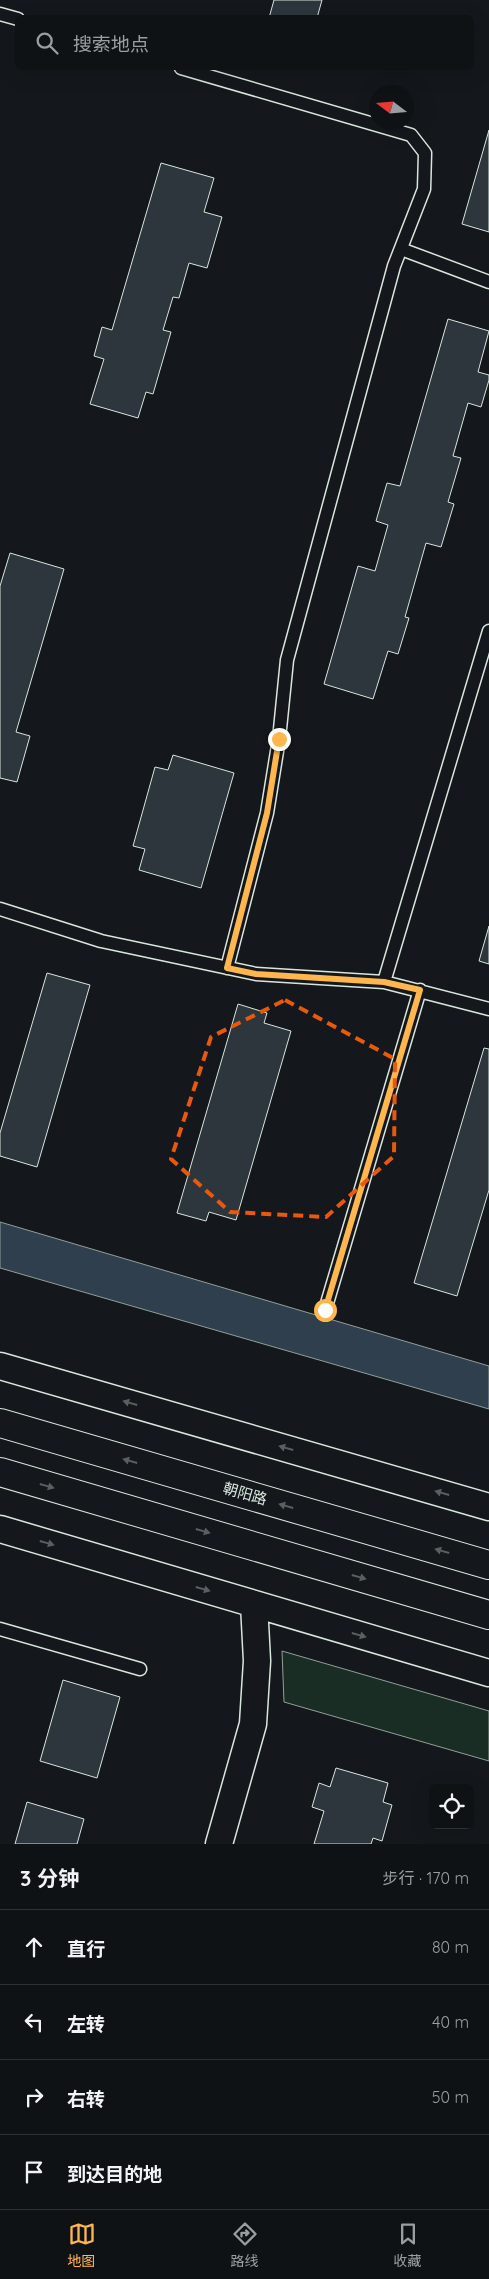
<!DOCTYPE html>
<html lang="zh">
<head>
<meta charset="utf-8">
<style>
  :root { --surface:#0f1215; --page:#181b1e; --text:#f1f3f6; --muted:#9b9ea0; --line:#2f3234; --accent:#ffb74d }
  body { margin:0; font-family:Quicksand,"Noto Sans SC",sans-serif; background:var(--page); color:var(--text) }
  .controls { position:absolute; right:15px; bottom:15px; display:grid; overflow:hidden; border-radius:8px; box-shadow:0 5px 20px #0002 }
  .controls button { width:45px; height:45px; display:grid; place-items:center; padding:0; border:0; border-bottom:1px solid var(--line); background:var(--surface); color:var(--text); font:25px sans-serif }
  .compass { position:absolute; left:369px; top:85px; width:45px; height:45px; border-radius:50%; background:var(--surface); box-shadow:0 5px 20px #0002; rotate:286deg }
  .stop { position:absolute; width:15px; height:15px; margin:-11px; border:4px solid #ffb74d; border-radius:50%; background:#fff }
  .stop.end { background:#ffb74d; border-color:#fff; box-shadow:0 1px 5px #0008 }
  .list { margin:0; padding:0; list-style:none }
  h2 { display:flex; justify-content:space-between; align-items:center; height:65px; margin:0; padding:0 20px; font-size:21px }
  h2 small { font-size:16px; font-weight:400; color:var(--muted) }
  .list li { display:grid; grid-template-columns:32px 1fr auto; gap:15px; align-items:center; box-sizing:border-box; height:75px; padding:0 20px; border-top:1px solid var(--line) }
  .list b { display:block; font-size:19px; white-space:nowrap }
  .list em { font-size:16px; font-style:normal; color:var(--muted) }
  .icon { flex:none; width:28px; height:28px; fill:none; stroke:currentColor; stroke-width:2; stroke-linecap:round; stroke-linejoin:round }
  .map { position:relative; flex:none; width:489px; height:1844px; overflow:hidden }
  .search { position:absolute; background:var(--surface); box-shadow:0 5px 20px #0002; left:15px; right:15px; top:15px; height:55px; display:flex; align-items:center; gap:12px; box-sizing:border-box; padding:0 18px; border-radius:8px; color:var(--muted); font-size:19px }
  .sheet { height:365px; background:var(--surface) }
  nav { display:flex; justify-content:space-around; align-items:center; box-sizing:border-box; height:70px; border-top:1px solid var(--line); background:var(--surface); font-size:14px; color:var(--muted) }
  nav a { display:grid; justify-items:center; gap:2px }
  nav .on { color:var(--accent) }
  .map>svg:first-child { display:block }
</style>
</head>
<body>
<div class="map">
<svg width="489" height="1844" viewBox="0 0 489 1844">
  <rect width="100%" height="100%" fill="#14181c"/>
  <path fill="#1a2d24" stroke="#939e99" d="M282,1651L489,1711V1761L284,1702Z"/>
  <path fill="#2f3f4d" stroke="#939e99" d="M0,1222L489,1366V1409L0,1268Z"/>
  <path fill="#2c363c" stroke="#d8e6dc" d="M274,0H322L317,18H269Z
    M489,130V232L462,224Z
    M161,163L214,178L204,212L222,217L207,268L189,263L179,298L173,297L163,330L171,332L153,394L146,392L138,418L90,404L104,359L94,356L102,327L112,330Z
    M448,319L489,331L478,372L489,375V380L481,407L468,403L453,456L461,458L448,502L454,504L441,547L426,543L405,617L409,618L398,654L388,651L373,699L324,684L358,566L375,571L388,525L376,521L387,483L400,486Z
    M10,553L64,569L16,732L30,736L17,782L0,778V586Z
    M173,755L234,773L201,888L139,870L145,849L133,846L155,767L168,770Z
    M489,926V964L479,961Z
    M47,973L90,985L37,1167L0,1156V1133Z
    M238,1004L267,1013L264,1023L291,1031L236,1220L209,1212L206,1221L177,1213Z
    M484,1048L489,1049V1190L457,1296L414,1283Z
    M63,1680L120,1697L97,1778L40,1761Z
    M336,1768L388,1783L383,1802L392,1805L382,1841L373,1838L371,1844H314L324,1811L312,1807L319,1783L330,1787Z
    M27,1802L84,1819L77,1844H15Z"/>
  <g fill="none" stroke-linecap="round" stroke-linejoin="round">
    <g stroke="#d8e6dc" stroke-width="15">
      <path id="service" d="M0,14L18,19
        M181,68L411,135L425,153L424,189L394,266L287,660L279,739L267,813L227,968
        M401,249L489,282
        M0,909L101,941L256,974L384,982L489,631
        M384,982L489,1009
        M325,1310L420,990
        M0,1629L140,1669"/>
    </g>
    <g stroke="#d8e6dc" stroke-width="29">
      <path id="minor" d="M0,1366L489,1507
        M0,1529L489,1673
        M219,1844L253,1724L257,1661L254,1604"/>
    </g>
    <g stroke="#d8e6dc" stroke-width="30">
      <path id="secondary" d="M0,1423L489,1565
        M0,1472L489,1615"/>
    </g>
    <use href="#service" stroke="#14181c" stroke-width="12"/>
    <use href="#minor" stroke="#14181c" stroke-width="26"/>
    <use href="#secondary" stroke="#14181c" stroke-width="28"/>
  </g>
  <defs><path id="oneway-solid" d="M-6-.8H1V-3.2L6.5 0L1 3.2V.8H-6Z" transform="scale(1.25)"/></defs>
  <g fill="#59605f">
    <use href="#oneway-solid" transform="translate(130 1403) rotate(-164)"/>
    <use href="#oneway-solid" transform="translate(286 1448) rotate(-164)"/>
    <use href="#oneway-solid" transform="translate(130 1461) rotate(-164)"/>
    <use href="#oneway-solid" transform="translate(47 1486) rotate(16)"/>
    <use href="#oneway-solid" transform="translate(442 1493) rotate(-164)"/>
    <use href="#oneway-solid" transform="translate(286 1506) rotate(-164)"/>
    <use href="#oneway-solid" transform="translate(203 1531) rotate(16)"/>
    <use href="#oneway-solid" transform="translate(47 1543) rotate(16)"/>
    <use href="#oneway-solid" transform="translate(442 1551) rotate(-164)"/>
    <use href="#oneway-solid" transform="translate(359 1577) rotate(16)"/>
    <use href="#oneway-solid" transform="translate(203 1589) rotate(16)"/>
    <use href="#oneway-solid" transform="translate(359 1635) rotate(16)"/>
  </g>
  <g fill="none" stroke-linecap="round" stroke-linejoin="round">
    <path stroke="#ffb74d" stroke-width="6" d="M279,739L267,813L227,968L256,974L384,982L420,990L325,1310"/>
  </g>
  <path fill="none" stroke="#e8590c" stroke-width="4" stroke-dasharray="10 6" stroke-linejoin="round" d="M285,1000L395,1059L394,1156L326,1217L230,1212L171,1159L211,1037Z"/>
  <g text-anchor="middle" stroke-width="4" stroke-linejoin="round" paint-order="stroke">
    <g font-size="15" fill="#d8e6dc" stroke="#14181c">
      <text transform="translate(245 1494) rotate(16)" y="5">朝阳路</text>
    </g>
  </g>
</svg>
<div class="controls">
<button><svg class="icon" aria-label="locate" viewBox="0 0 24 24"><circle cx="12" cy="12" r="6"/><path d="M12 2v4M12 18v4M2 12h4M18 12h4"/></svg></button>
</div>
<svg class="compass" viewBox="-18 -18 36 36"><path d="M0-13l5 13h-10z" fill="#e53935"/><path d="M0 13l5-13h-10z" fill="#9b9ea0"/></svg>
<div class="stop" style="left:325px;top:1310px"></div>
<div class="stop end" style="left:279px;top:739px"></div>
<div class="search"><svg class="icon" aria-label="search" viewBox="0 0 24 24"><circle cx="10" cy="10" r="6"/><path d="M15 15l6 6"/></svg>搜索地点</div>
</div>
<section class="sheet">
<h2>3 分钟<small>步行 · 170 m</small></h2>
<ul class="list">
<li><svg class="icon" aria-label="ahead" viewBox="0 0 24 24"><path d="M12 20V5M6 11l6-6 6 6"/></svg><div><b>直行</b></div><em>80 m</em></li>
<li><svg class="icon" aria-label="left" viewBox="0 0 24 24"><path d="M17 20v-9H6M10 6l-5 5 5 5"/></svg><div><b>左转</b></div><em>40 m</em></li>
<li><svg class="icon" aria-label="right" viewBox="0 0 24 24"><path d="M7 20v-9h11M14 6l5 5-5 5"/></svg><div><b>右转</b></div><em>50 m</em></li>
<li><svg class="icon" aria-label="arrive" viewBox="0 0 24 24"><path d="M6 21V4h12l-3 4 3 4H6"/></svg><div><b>到达目的地</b></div></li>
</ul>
</section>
<nav>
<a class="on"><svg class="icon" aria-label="map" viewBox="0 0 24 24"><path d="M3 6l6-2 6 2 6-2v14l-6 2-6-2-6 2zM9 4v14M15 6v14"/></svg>地图</a>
<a><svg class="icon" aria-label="directions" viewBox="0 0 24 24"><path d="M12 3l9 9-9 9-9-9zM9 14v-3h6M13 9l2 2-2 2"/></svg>路线</a>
<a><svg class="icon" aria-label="saved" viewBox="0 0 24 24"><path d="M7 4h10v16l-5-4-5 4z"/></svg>收藏</a>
</nav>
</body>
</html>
